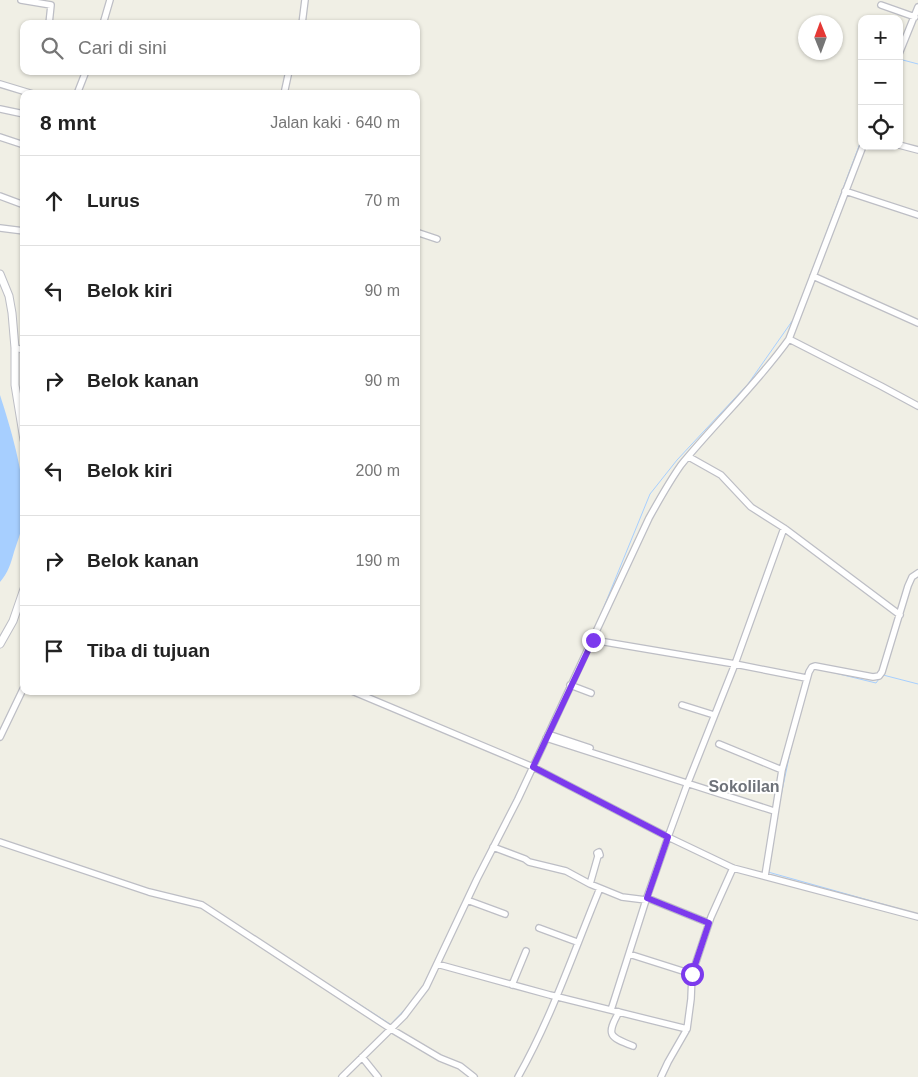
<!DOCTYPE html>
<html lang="id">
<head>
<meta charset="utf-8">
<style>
  :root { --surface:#fff; --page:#f2f2f2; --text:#222; --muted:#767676; --line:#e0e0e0 }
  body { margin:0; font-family:Arial,sans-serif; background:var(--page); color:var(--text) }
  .controls { position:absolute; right:15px; top:15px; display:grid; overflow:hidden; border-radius:10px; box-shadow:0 1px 4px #0004 }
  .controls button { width:45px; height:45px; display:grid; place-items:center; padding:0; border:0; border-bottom:1px solid var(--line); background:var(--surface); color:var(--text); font:25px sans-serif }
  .compass { position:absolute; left:798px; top:15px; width:45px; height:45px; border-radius:50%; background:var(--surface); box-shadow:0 1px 4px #0004; rotate:359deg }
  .stop { position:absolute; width:15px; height:15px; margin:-11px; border:4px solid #7c3aed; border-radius:50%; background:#fff }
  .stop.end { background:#7c3aed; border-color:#fff; box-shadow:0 1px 5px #0008 }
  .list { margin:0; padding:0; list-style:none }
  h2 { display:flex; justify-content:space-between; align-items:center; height:65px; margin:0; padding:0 20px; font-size:21px }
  h2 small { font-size:16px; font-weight:400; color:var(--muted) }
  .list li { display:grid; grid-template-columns:32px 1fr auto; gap:15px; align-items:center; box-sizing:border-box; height:90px; padding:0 20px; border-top:1px solid var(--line) }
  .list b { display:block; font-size:19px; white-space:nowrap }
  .list em { font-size:16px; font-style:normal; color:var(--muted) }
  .icon { flex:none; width:28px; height:28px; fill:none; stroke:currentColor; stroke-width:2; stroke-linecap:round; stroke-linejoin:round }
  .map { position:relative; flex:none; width:918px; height:1077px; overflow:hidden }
  .search { position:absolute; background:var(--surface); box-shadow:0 1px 4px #0004; left:20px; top:20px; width:400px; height:55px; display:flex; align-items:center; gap:12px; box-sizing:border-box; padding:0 18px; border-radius:10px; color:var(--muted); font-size:19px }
  .panel { position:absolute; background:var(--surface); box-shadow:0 1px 4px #0004; left:20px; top:90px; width:400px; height:605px; border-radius:10px }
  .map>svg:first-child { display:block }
</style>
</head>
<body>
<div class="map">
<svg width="918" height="1077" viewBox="0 0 918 1077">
  <rect width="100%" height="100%" fill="#f0efe5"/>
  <path fill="#a7cfff" d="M0,395C11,429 26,479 24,515C23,527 18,540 14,552C11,563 8,573 0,582Z"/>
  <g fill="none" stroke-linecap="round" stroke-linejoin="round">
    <path stroke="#a7cfff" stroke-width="1" d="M899,59L918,64
      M797,311L862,138
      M601,614L650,494L677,460L748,384L795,317
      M831,672L876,683L879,679
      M883,675L918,684
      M532,763L549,726
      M779,805L791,748
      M510,808L529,769
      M768,872L918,914
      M297,964L390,1024
      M390,1025L411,1003
      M338,1077L387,1028"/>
    <g stroke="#bdbec5" stroke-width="8">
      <path id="minor" d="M21,0L51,5L49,24
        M881,5L915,17
        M103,24L110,0
        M302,24L305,0
        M899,54L918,7
        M0,84L33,94
        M77,94L86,71
        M284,94L289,71
        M0,109L24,114
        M0,137L24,145
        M899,145L918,150
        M845,191L918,215
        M0,196L24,205
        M0,228L24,231
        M416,232L437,239
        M813,276L918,323
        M789,339L881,386L918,406
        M15,348L24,350
        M689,457L721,475L751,507L784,528L900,615
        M593,640L735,664L806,678
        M570,685L591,693
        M352,691L533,767L668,837L733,868L918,917
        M682,705L714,715
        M548,734L590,748
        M0,737L24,687
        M546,738L774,811
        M719,744L782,770
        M0,842L149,892L202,905L391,1029L440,1058L460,1066L474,1077
        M493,847L525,859L529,862L566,871L590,884L622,897L646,900
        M765,876L782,770L809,672L812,667L815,666L873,677L879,676L882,672L908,586L912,577L918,573
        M590,884L598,856L597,853L599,852L600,855
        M647,898L709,923
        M467,900L505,914
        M539,928L577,942
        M629,954L692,974
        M437,964L550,995L687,1029
        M512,985L526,951
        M611,1010L646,900L668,837L687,785L735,664L784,528
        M619,1012C606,1035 609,1037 633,1046
        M362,1057L378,1077
        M342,1077L404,1016L426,987L477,879L518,799L649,518C659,500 669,482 681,465C716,422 757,384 789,339L863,146
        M518,1077C552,1017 574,951 600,888
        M661,1077L668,1062L687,1029L691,999L692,974L711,917L733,868"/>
    </g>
    <g stroke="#bdbec5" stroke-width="9">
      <path id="tertiary" d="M0,274L9,296L12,313L15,348V385L24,440
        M0,644L13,621L24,589"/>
    </g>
    <use href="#minor" stroke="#fff" stroke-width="5.5"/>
    <use href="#tertiary" stroke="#fff" stroke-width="7"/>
  </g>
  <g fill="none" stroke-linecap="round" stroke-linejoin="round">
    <path stroke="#7c3aed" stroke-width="6" d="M593,640L533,767L668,837L647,898L709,923L692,974"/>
  </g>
  <g text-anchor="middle" stroke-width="4" stroke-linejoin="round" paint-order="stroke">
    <g font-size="16" font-weight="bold" fill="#6e7279" stroke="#fff">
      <text x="744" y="792">Sokolilan</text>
    </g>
  </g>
</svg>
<div class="controls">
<button>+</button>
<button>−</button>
<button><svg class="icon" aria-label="locate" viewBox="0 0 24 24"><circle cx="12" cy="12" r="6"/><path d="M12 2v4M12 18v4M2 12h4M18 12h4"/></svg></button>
</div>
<svg class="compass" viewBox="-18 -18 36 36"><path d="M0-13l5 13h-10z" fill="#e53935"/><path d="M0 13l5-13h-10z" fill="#767676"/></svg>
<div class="stop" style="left:692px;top:974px"></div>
<div class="stop end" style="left:593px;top:640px"></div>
<div class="search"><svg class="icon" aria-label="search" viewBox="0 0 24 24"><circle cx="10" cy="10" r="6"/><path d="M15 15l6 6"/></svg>Cari di sini</div>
<section class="panel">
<h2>8 mnt<small>Jalan kaki · 640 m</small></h2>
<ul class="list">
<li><svg class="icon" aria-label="ahead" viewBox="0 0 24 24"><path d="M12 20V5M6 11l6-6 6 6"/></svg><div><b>Lurus</b></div><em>70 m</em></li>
<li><svg class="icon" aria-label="left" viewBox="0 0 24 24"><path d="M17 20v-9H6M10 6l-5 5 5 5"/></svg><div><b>Belok kiri</b></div><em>90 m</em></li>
<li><svg class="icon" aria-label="right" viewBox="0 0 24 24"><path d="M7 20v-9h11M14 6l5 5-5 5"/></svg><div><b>Belok kanan</b></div><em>90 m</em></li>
<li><svg class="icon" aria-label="left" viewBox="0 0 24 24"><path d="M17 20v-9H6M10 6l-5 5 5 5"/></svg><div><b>Belok kiri</b></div><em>200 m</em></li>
<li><svg class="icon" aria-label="right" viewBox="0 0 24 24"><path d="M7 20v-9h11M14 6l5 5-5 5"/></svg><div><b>Belok kanan</b></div><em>190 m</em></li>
<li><svg class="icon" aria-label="arrive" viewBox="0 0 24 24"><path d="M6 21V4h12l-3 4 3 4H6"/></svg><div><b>Tiba di tujuan</b></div></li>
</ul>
</section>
</div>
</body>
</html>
